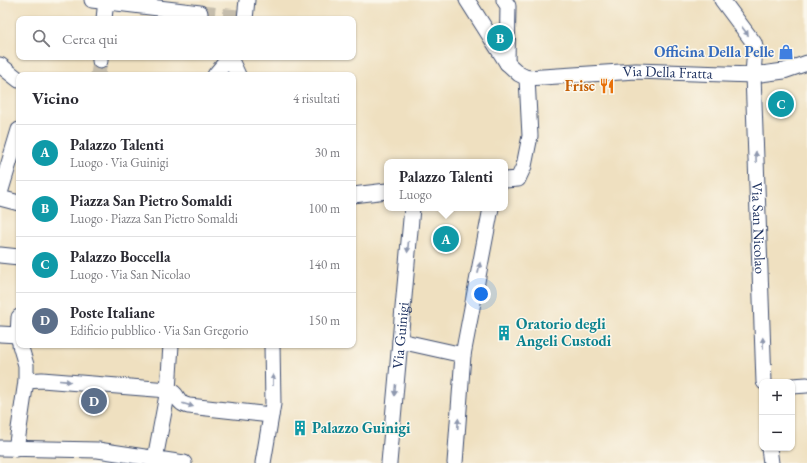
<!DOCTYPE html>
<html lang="it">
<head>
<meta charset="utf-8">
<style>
  :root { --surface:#fff; --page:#f7f7f7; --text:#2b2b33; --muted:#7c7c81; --line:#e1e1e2; --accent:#db2777 }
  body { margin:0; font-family:"EB Garamond",serif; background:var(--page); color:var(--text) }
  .controls { position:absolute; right:12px; bottom:12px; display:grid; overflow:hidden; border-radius:8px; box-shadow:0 1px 3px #0004 }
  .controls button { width:36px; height:36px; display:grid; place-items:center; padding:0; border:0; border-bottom:1px solid var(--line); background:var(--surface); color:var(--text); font:20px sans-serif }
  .you { position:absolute; left:481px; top:294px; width:14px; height:14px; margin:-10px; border:3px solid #fff; border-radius:50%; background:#1a73e8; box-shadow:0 0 0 6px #1a73e833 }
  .badge { display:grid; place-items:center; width:26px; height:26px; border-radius:50%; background:var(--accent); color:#fff; font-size:13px; font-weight:700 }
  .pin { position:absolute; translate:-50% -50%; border:2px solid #fff; box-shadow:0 1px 4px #0006 }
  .popup { position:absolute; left:384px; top:159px; width:124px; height:52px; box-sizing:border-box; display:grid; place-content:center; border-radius:8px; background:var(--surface); filter:drop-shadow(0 1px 3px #0005); font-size:13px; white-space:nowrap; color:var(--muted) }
  .popup b { font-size:15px; color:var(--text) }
  .popup::after { content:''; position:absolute; left:50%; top:100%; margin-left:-8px; border:8px solid transparent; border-top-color:var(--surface) }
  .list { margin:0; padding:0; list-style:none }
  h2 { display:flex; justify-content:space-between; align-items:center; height:52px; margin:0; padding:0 16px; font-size:17px }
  h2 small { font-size:13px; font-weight:400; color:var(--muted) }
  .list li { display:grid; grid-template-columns:26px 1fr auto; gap:12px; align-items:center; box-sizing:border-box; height:56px; padding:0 16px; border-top:1px solid var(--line) }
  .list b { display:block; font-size:15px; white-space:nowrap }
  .list p { margin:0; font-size:13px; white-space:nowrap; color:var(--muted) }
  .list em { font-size:13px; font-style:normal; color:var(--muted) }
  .icon { flex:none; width:22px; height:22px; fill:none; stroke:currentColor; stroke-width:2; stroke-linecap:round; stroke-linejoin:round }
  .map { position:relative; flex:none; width:807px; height:463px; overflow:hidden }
  .search { position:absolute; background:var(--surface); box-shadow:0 1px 3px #0004; left:16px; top:16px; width:340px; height:44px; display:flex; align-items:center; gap:10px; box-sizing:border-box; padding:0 14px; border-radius:8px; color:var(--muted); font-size:15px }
  .panel { position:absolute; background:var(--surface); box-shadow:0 1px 3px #0004; left:16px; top:72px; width:340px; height:276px; border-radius:8px }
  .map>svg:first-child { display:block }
</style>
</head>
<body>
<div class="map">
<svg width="807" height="463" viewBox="0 0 807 463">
  <rect width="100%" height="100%" fill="#fbf7ec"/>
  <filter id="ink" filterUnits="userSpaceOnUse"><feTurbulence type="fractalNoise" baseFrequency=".025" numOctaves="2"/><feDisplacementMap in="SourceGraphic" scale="8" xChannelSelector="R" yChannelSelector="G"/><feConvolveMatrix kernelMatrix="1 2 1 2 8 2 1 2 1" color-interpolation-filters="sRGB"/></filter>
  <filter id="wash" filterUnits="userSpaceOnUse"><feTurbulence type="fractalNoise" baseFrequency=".012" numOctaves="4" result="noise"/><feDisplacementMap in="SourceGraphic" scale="16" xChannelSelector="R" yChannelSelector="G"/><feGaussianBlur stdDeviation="0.9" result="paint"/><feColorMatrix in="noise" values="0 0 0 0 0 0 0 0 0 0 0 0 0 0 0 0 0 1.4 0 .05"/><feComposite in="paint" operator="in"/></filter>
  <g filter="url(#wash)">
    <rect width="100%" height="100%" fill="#efe0c0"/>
  </g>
  <g filter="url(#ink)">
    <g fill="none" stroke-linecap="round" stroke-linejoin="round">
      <path stroke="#c5bdac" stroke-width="15" stroke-dasharray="15 8" stroke-linecap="butt" d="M200,13L238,17
        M98,75L100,61"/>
      <g stroke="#3b4a6d" stroke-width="17">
        <g id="street">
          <path d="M92,0L200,13"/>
          <path d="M467,0L507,63L519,74L527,78"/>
          <path d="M504,0L508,6L507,63"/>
          <path id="s1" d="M722,0L754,43L755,47L753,75L764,382"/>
          <path d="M104,19L106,0"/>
          <path d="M245,19L247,0"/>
          <path d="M230,58L238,75"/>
          <path d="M100,61V57"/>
          <path d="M0,65L19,80"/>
          <path d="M215,75L230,57"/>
          <path id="s2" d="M527,78L636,71L753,75L784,71L807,63"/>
          <path d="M505,180L518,179L524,166L530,136L527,78"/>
          <path d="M0,193L19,130"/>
          <path d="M353,195L387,191"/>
          <path d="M0,198L19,203"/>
          <path d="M0,255L19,257"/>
          <path d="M19,317L18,335L19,340"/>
          <path d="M0,334L18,335"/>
          <path d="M400,341L463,355"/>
          <path d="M26,381L42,380L168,390C179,393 175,399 183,404C183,404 188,406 189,406L271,415"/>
          <path d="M792,386L807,385"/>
          <path d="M0,448L98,450L184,463"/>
          <path d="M769,448L771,463"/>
          <path d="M16,449L26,381V365L20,345"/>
          <path d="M155,459L168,390L171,345"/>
          <path d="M263,463L273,404L272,345"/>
          <path id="s3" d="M389,463L412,208"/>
          <path d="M455,463L463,355L491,208"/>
        </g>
      </g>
      <use href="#street" stroke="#fff" stroke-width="15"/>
    </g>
    <defs><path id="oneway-solid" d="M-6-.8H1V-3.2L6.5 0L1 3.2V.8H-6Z"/></defs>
    <g fill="#8d97ae">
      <use href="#oneway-solid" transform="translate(745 31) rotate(53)"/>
      <use href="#oneway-solid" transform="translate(756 157) rotate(-92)"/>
      <use href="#oneway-solid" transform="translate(408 247) rotate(95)"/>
      <use href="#oneway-solid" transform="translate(479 268) rotate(-79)"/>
      <use href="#oneway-solid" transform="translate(763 343) rotate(-92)"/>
      <use href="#oneway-solid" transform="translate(273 380) rotate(-90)"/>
      <use href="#oneway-solid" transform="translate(65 381) rotate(5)"/>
      <use href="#oneway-solid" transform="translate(395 390) rotate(95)"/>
      <use href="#oneway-solid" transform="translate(188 405) rotate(17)"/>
      <use href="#oneway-solid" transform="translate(458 424) rotate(-86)"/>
    </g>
  </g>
  <defs>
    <g id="shop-bare" transform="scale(1.2)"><path d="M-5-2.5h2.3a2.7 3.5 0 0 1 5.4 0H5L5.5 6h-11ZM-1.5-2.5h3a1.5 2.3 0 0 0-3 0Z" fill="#3f7fe0" stroke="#fbf7ec" stroke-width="2.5" paint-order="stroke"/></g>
    <g id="restaurant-bare" transform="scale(1.2)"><path d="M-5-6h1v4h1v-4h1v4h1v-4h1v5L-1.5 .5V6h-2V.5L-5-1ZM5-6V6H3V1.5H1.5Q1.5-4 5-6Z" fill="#e8710a" stroke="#fbf7ec" stroke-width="2.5" paint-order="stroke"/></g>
    <g id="building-bare" transform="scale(1.2)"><path d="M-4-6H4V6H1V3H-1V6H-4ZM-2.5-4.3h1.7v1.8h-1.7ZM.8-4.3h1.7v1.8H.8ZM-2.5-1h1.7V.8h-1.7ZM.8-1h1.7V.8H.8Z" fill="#0f9aa8" stroke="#fbf7ec" stroke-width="2.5" paint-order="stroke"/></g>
  </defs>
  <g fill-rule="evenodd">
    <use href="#shop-bare" x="786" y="52"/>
    <use href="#restaurant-bare" x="607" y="86"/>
    <use href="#building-bare" x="504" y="333"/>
    <use href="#building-bare" x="300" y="428"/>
  </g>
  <g text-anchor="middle" stroke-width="3" stroke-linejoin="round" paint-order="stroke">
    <g font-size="15" font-weight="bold" fill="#366cbe" stroke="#fbf7ec" text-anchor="end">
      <text x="774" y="57">Officina Della Pelle</text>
    </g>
    <g font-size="15" fill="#1b2f5e" stroke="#fbf7ec">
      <text dy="5" stroke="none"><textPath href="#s2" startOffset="141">Via Della Fratta</textPath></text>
      <text dy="5" stroke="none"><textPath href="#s1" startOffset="239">Via San Nicolao</textPath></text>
      <text dy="5" stroke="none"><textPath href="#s3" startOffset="128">Via Guinigi</textPath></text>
    </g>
    <g font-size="15" font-weight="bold" fill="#c56008" stroke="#fbf7ec" text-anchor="end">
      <text x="595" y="91">Frisc</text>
    </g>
    <g font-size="15" font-weight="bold" fill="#0d838f" stroke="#fbf7ec" text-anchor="start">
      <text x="516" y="329">Oratorio degli<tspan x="516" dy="17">Angeli Custodi</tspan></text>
      <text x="312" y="433">Palazzo Guinigi</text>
    </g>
  </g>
</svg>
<div class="controls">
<button>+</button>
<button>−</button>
</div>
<div class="you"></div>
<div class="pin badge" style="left:446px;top:239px;background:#0f9aa8">A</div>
<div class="popup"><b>Palazzo Talenti</b>Luogo</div>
<div class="pin badge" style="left:500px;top:38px;background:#0f9aa8">B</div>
<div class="pin badge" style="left:781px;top:104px;background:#0f9aa8">C</div>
<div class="pin badge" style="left:94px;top:401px;background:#5c6f8a">D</div>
<div class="search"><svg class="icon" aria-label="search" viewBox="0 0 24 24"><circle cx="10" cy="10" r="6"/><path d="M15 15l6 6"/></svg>Cerca qui</div>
<section class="panel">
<h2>Vicino<small>4 risultati</small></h2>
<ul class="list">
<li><span class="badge" style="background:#0f9aa8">A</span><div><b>Palazzo Talenti</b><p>Luogo · Via Guinigi</p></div><em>30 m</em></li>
<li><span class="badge" style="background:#0f9aa8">B</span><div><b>Piazza San Pietro Somaldi</b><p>Luogo · Piazza San Pietro Somaldi</p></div><em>100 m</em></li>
<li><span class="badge" style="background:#0f9aa8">C</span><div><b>Palazzo Boccella</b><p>Luogo · Via San Nicolao</p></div><em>140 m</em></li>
<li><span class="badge" style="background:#5c6f8a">D</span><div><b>Poste Italiane</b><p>Edificio pubblico · Via San Gregorio</p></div><em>150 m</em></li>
</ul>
</section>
</div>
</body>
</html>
